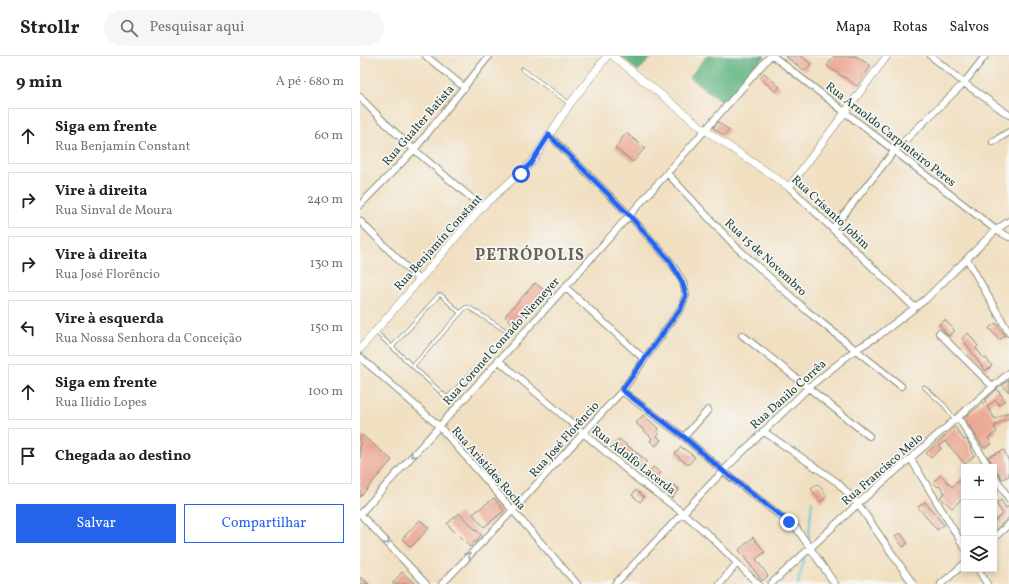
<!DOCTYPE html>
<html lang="pt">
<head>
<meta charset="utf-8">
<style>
  :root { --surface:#fff; --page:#f6f6f6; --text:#202124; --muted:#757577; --line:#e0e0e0; --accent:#2563eb }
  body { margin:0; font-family:Vollkorn,serif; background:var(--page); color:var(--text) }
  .controls { position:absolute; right:12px; bottom:12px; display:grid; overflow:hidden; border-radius:0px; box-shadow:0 2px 6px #0003 }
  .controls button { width:36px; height:36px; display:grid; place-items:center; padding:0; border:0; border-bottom:1px solid var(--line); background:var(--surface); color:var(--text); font:20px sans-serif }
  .stop { position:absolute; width:12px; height:12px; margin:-9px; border:3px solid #2563eb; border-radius:50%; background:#fff }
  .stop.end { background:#2563eb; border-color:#fff; box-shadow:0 1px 4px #0008 }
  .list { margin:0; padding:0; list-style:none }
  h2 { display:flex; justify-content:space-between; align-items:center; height:52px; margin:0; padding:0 16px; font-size:17px }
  h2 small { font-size:13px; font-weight:400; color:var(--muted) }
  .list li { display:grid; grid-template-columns:26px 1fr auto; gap:12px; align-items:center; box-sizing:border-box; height:56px; margin:0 8px 8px; padding:0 8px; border:1px solid var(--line); border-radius:0px }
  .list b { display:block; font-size:15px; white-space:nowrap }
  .list p { margin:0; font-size:13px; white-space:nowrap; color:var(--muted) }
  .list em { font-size:13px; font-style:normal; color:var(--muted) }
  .actions { display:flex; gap:8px; padding:12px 16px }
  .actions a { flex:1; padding:9px 0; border:1px solid var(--accent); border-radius:0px; text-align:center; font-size:14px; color:var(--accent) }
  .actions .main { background:var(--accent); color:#fff }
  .icon { flex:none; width:22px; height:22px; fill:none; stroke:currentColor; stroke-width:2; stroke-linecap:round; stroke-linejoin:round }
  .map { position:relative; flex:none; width:649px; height:528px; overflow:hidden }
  header { display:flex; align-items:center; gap:24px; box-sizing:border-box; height:56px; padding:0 20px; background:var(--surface); border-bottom:1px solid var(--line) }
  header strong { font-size:19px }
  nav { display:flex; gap:22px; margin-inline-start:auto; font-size:14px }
  .search { width:280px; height:36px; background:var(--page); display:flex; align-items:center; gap:10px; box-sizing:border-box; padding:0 14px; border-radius:22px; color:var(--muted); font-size:15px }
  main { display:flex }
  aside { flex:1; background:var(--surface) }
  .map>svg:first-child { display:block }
</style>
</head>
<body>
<header>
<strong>Strollr</strong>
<div class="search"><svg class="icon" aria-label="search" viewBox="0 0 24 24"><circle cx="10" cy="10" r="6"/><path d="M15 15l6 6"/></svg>Pesquisar aqui</div>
<nav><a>Mapa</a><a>Rotas</a><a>Salvos</a></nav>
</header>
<main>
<aside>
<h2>9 min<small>A pé · 680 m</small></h2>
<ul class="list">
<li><svg class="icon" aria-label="ahead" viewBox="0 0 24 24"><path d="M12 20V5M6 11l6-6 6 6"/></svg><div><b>Siga em frente</b><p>Rua Benjamín Constant</p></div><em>60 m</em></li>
<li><svg class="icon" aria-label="right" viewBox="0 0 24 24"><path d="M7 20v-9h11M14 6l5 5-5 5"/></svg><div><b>Vire à direita</b><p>Rua Sinval de Moura</p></div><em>240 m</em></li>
<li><svg class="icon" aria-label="right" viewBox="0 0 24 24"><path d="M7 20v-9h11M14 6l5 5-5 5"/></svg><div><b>Vire à direita</b><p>Rua José Florêncio</p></div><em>130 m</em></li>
<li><svg class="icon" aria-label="left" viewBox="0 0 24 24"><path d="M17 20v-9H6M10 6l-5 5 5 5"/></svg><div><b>Vire à esquerda</b><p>Rua Nossa Senhora da Conceição</p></div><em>150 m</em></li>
<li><svg class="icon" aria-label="ahead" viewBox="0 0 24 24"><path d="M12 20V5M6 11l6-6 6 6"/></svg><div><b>Siga em frente</b><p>Rua Ilídio Lopes</p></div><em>100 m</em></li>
<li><svg class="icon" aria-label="arrive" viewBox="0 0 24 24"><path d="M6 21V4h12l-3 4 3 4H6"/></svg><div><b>Chegada ao destino</b></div></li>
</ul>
<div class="actions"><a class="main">Salvar</a><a>Compartilhar</a></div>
</aside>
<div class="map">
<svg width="649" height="528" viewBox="0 0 649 528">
  <rect width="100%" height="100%" fill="#f6f6f2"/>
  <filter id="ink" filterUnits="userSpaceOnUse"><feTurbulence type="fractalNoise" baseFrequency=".025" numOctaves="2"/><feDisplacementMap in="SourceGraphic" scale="8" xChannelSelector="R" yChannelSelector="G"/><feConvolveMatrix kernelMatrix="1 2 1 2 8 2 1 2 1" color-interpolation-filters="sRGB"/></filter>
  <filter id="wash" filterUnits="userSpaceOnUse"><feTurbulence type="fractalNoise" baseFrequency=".012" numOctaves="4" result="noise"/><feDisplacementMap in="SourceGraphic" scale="16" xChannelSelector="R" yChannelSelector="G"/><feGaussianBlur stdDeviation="0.9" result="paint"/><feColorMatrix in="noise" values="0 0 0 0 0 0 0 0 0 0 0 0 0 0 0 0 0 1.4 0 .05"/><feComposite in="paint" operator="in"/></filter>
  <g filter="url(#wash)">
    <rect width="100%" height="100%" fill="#f1dfc1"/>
    <path fill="#64b683" stroke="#427a5c" d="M261,0H293L278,15Z
      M347,0H405L364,48L330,21Z"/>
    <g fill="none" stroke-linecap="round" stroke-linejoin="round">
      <path stroke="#5ac6d2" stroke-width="2" d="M448,487L452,445
        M438,528L445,499"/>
    </g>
    <g id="blocks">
      <path fill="#eba894" d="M425,0H441L451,8L445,15Z
        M474,0H496L511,10L497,30L467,10Z
        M404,17L420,31L416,36L400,22Z
        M358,66L369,74L364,80L353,72Z
        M266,77L285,92L273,106L255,92Z
        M175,227L185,235L154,269L145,260Z
        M585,264L595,275L588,280L579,268Z
        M636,267L645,280L639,284L629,272Z
        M608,277L618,290L616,292L624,303L626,302L632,310L625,315L602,282Z
        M649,324V336L642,329Z
        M637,333L645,344L639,349L636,344L627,350L635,363L649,356V362L634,370L637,376L628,382L632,388L624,392L604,362L626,345L625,344Z
        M283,359L299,373L297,376L299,378L297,380L301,384L296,390L290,385L292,382L290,380L276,367Z
        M595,371L604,384L606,383L608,386L614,400L605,408L585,385L579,390L581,393L571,402L566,397Z
        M2,379L32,404L0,441V382Z
        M259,383L287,405L279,413L253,390Z
        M321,391L335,401L328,409L315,398Z
        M644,394L649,406V420L642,423L628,401Z
        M293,411L301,417L293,426L286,420Z
        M581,419L592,431L604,420V428L600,432L604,437V441L592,452L580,441L585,437L580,430L578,431L573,426Z
        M313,428L319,433L312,442L306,437Z
        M458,428L467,440L461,446L451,433Z
        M276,434L284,441L280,446L272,439Z
        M134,442L144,455L124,471L113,458Z
        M641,444L646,452L649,450V461L634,475V465L643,458L636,447Z
        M565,446L584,469L577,474L558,451Z
        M99,457L121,479L110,491L87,468Z
        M60,464L69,472L51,491L42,483Z
        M540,477L548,487L543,491L535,480Z
        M393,481L405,496L396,503L408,520L402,525L379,494Z
        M42,516L55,528H32Z
        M0,521L9,528H0Z"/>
    </g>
  </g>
  <g filter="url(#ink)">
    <use href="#blocks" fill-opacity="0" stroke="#888e7a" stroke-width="1"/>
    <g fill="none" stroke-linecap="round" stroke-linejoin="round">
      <g stroke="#888e7a" stroke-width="4.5">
        <path id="service" d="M162,13L210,48
          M15,275L20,280L86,341H88L148,279V276L108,251L105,252L53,310
          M32,291L79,239H81L100,257
          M564,331L585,350L595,364"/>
      </g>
      <g stroke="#888e7a" stroke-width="8">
        <path id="minor" d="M66,0L105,32
          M413,0L636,174L649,181
          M571,0L604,27L649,59
          M0,41C37,82 80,115 122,151
          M633,86L649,76
          M308,118L375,190L447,255L541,330
          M429,131L554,251
          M0,149L54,94L129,0
          M0,165L59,224
          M473,172L535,94L604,27L625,0
          M607,203L649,277
          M205,231L284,303
          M579,277L633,331
          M382,279L509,380
          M0,301L79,370L217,528
          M138,304L276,422L323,457L350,480L398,528
          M262,335L324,381L363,415L437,473L475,528
          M598,361L629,411
          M403,375L477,426L498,448L553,528
          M324,381L348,354
          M551,403L604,491
          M634,419L649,443
          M0,458C137,306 276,155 410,0
          M0,458L66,528
          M634,482L649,468
          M618,513L627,528
          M82,528L152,455L262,335L321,252L326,239L323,226L310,205L270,160L189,79
          M255,528L363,415L448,332L495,294L518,280L566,243L636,174L649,165
          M360,528L377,507
          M411,528L501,445L649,317
          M581,528L604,508"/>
      </g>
      <g stroke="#888e7a" stroke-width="8">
        <path id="tertiary" d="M253,0L345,74L429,131L527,0
          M0,293L122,151L171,107L210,48L247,0"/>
      </g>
      <use href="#service" stroke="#fff" stroke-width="3"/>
      <use href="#minor" stroke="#fff" stroke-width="6"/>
      <use href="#tertiary" stroke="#fff" stroke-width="7"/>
    </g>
    <defs><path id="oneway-chevron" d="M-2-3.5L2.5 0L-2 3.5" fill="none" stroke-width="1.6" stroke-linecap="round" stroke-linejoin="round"/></defs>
    <g stroke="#8f9e9a">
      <use href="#oneway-chevron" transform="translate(53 399) rotate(132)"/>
      <use href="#oneway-chevron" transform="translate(27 486) rotate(47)"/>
      <use href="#oneway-chevron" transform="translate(108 499) rotate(-45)"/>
    </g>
  </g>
  <g fill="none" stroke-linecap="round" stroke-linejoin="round" filter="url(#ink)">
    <path stroke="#2563eb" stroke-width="5" d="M161,118L171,107L189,79L270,160L310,205L322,226L326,239L321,252L262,334L324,381L363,415L429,466"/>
  </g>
  <g text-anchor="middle" stroke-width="3.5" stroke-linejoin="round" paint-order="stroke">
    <g font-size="12" fill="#1f3d34" stroke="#f6f6f2">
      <text transform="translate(58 69) rotate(-49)" y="4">Rua Gualter Batista</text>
      <text transform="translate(531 78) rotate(38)" y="4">Rua Arnoldo Carpinteiro Peres</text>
      <text transform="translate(471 156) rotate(43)" y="4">Rua Crisanto Jobim</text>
      <text transform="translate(78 186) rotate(-48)" y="4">Rua Benjamín Constant</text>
      <text transform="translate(406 201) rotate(43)" y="4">Rua 15 de Novembro</text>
      <text transform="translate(141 285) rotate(-48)" y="4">Rua Coronel Conrado Niemeyer</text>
      <text transform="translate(428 338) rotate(-42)" y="4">Rua Danilo Corrêa</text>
      <text transform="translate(204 383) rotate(-48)" y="4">Rua José Florêncio</text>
      <text transform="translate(274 404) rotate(38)" y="4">Rua Adolfo Lacerda</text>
      <text transform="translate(129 412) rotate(49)" y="4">Rua Aristides Rocha</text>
      <text transform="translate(522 413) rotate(-41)" y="4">Rua Francisco Melo</text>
    </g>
    <g font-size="16" font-weight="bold" letter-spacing="1" fill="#666256" stroke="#f6f6f2">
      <text x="170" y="204">PETRÓPOLIS</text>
    </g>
  </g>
</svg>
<div class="controls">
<button>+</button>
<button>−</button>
<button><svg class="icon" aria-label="layers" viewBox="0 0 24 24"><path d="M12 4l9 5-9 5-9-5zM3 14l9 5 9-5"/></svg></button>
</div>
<div class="stop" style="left:161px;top:118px"></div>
<div class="stop end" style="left:429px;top:466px"></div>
</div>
</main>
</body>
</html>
